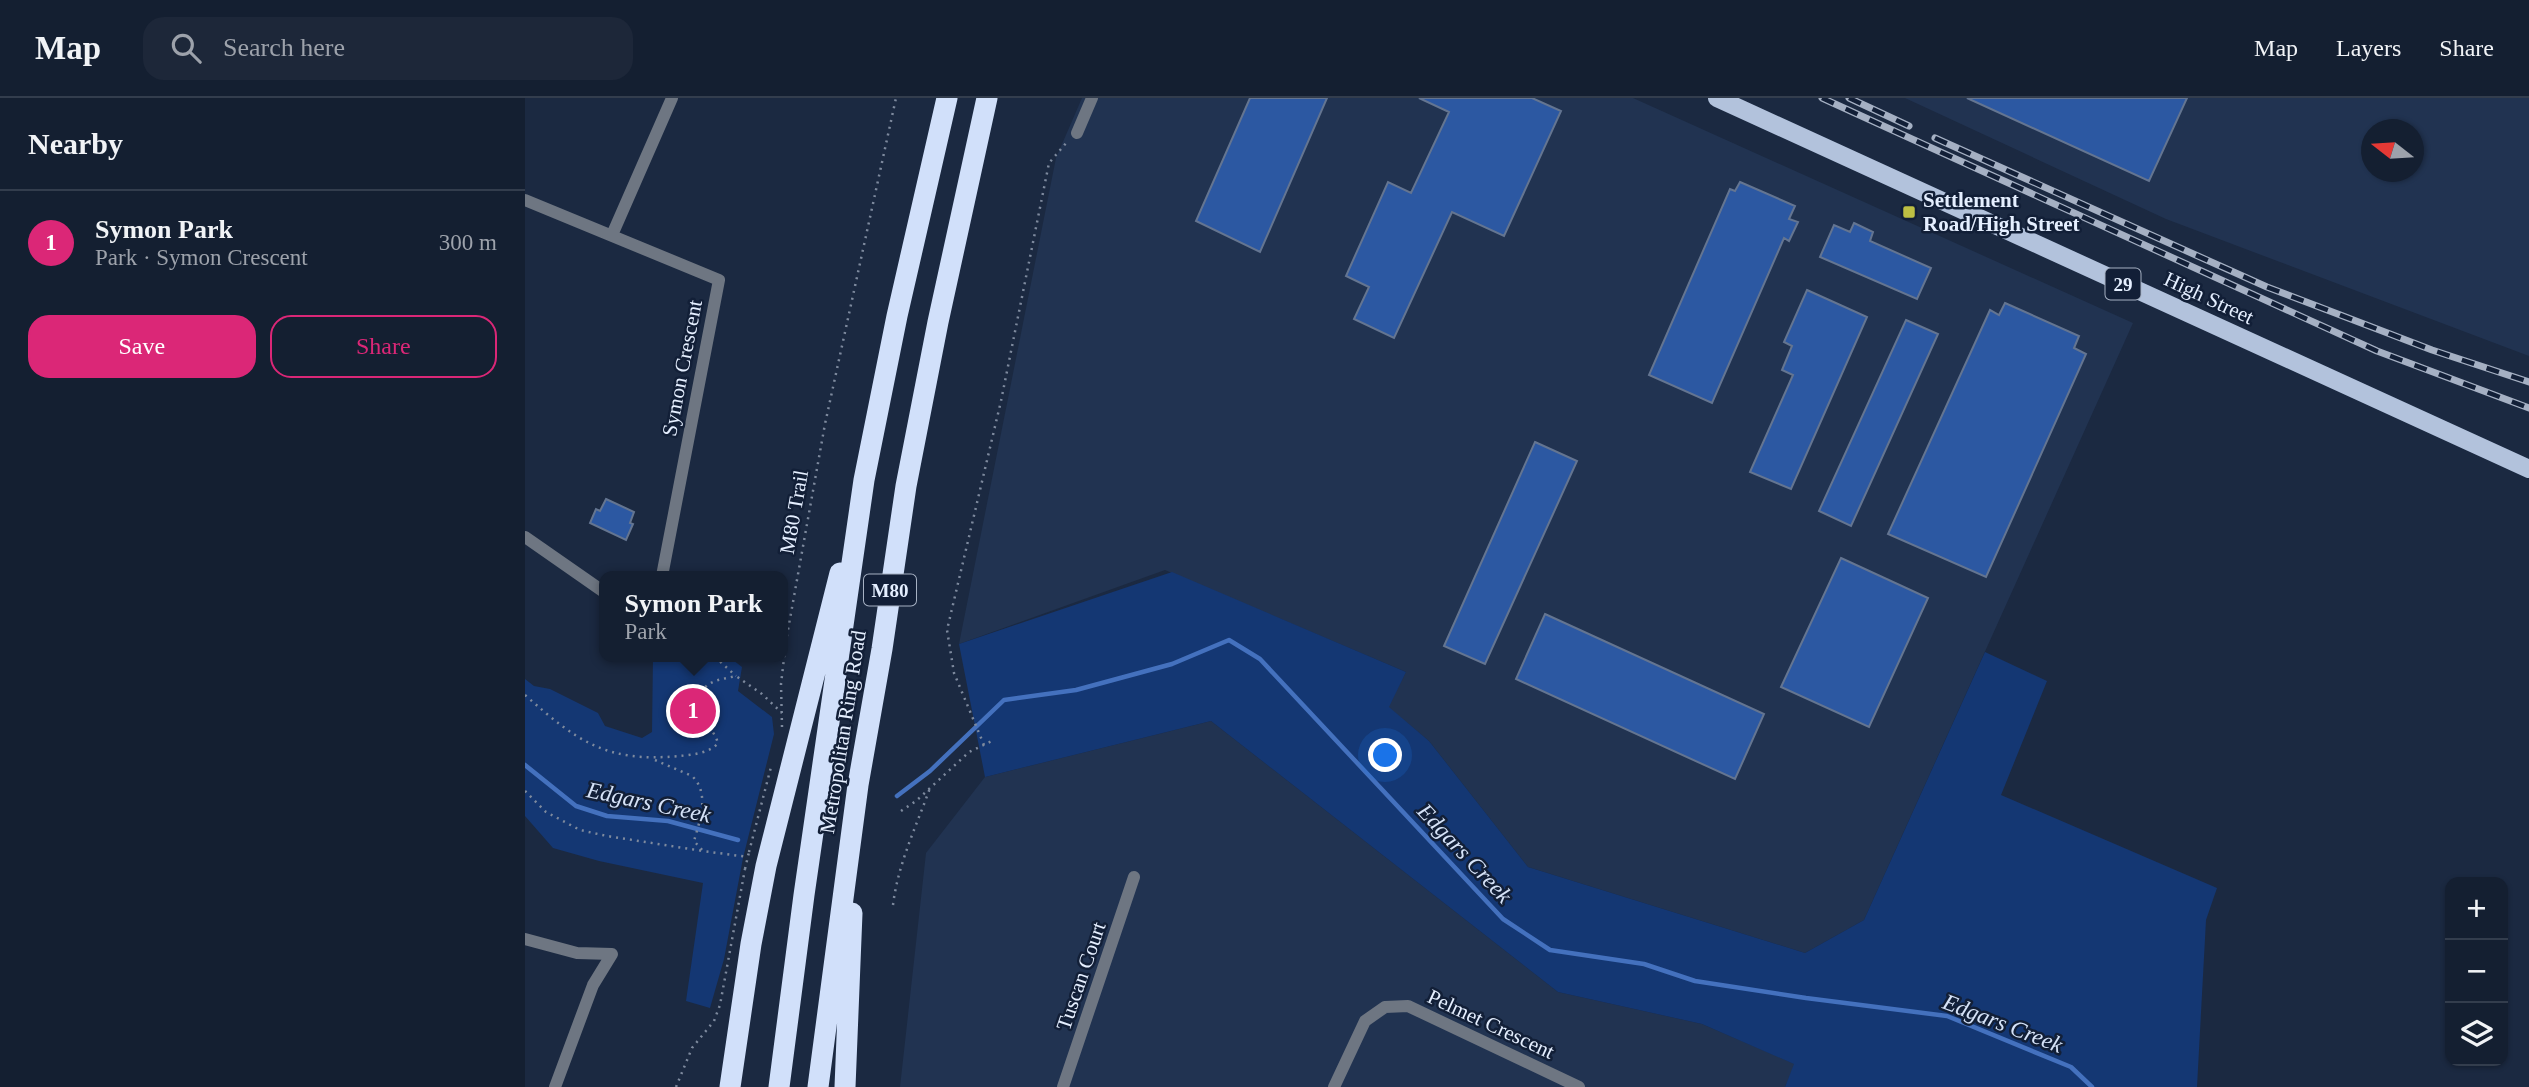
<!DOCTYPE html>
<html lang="en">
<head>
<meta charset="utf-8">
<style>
  :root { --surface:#141f31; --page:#1d2739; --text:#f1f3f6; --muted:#9da2ab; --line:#333d4d; --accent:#db2777 }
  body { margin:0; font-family:"Times New Roman",serif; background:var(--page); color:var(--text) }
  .controls { position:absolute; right:21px; bottom:21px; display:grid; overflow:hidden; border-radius:14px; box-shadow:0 2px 5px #0004 }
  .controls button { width:63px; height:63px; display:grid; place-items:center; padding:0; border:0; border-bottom:2px solid var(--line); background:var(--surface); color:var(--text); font:35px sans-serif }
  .compass { position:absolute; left:1836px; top:21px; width:63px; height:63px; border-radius:50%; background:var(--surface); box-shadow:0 2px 5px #0004; rotate:287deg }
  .you { position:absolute; left:861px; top:658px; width:24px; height:24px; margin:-18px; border:5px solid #fff; border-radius:50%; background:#1a73e8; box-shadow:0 0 0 10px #1a73e833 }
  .badge { display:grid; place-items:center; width:46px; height:46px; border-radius:50%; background:var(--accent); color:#fff; font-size:23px; font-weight:700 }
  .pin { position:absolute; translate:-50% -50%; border:4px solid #fff; box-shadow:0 2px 7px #0006 }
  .popup { position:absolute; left:74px; top:473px; width:189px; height:91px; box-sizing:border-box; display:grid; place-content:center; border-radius:14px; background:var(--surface); filter:drop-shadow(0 2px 5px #0005); font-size:23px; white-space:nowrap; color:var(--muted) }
  .popup b { font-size:26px; color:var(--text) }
  .popup::after { content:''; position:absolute; left:50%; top:100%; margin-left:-14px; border:14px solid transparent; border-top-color:var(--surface) }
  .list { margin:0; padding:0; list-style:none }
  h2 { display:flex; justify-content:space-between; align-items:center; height:91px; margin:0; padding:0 28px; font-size:30px }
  h2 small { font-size:23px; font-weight:400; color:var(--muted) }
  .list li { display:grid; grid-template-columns:46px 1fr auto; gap:21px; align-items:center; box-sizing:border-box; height:105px; padding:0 28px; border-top:2px solid var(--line) }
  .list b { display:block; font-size:26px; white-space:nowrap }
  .list p { margin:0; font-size:23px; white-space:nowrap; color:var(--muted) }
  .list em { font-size:23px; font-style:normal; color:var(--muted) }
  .actions { display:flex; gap:14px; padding:21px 28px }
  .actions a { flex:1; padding:16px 0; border:2px solid var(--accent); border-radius:21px; text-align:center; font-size:24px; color:var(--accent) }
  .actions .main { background:var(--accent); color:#fff }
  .icon { flex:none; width:38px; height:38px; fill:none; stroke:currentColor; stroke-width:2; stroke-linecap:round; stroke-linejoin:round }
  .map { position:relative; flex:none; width:2004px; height:989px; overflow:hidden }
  header { display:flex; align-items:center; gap:42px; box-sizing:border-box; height:98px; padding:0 35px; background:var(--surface); border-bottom:2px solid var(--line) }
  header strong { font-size:33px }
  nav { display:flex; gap:38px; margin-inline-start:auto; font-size:24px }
  .search { width:490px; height:63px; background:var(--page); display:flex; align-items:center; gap:18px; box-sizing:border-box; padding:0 24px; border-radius:21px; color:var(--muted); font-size:26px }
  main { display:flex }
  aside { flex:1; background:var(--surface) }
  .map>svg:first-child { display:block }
</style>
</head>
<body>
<header>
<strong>Map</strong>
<div class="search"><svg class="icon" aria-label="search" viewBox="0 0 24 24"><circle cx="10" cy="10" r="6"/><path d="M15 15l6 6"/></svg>Search here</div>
<nav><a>Map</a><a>Layers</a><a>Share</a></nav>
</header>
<main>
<aside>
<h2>Nearby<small></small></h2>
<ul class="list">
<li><span class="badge">1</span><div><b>Symon Park</b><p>Park · Symon Crescent</p></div><em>300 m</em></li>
</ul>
<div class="actions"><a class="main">Save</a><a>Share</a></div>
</aside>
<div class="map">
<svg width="2004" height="989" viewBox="0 0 2004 989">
  <rect width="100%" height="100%" fill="#1b2941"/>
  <path fill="#213351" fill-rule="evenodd" d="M557,0H1108L1608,225L1339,822L1280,855L1003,769L904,643L863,609L881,574L640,472L434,546L531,60Z
    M1380,0H2004V258L1641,121ZM1846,32H1888V74H1846Z
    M686,623L1033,894L1177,926L1270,966L1260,989H375L401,755L460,679Z"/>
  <path fill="#143773" d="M647,474L881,574L864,609L904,643L1003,769L1280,855L1339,822L1460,554L1522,583L1476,697L1692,790L1681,822L1672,989H1260L1269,966L1177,926L1033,894L686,623L460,679L434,546Z
    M128,559H204L217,569L213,593L247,619L249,636L218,760L199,861L185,910L161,903L178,785L74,763L28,750L0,718V581L9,588L25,591L73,615L80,628L117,640L127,634Z"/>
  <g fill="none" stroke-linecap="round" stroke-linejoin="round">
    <path stroke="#4471be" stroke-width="4.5" d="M0,667L51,708L82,718L143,723L213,742
      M372,698L405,673L479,602L551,592L647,566L704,542L735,561L978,821L1025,852L1119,866L1170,883L1281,900L1422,918L1546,969L1567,989"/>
  </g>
  <path fill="#2c58a2" stroke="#647591" stroke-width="2" d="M725,0H802L735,154L671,123Z
    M894,0H1007L1036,13L979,138L927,114L869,240L829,221L844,189L821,178L863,84L886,95L924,14Z
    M1442,0H1662L1624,83Z
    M1215,84L1270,108L1264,121L1273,124L1264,143L1259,140L1187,305L1124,277L1205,91L1210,93Z
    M1329,125L1348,134L1345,143L1406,170L1392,201L1295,159L1309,127L1325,134Z
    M1282,192L1342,219L1266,391L1225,374L1268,277L1257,272L1267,248L1259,244Z
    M1480,205L1554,238L1549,250L1561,256L1461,479L1363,436L1465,212L1474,217Z
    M1381,222L1413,236L1326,428L1294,413Z
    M1010,344L1052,363L960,566L919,548Z
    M81,401L109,414L105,425L108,426L101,442L65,425L71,411L75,413Z
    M1316,460L1403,500L1344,629L1256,589Z
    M1020,516L1239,616L1210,681L991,581Z"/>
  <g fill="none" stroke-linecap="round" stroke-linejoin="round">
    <path stroke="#7e8a9e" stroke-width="2.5" stroke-dasharray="2 5" stroke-linecap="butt" d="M190,559L211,578
      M0,597C52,643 81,665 154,658C167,657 185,655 193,645C188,629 173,619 170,603C182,582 189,583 211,578L237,596L257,615
      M257,629L256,586L261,543L300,326L371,0
      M459,647L429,575L422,532L476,303L524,65L542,44
      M130,662L167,678C185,695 175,722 169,743L178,753L223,759
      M0,693L21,714L55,732L82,738L178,753
      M376,713L391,703L444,654L469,642
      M224,754L246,669
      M368,807C373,766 391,729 405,690
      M151,989L167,950L189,923L195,907L220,771"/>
    <path stroke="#6e7682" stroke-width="12" d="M552,35L567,0
      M0,102L194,182L137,478
      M87,137L147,0
      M0,439L79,494
      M0,841L52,855L87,856L68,887L30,989
      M538,989L609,779
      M809,989L840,923L860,909L883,908L1054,989"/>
    <path stroke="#b2c2dc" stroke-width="18" d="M1192,0L2004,371"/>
    <path stroke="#d1e0fa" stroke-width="21" d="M205,989L226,846L241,768L315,475
      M254,989L279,797L339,382L372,218L422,0
      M293,989L333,687L357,551L381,388L413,224L462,0
      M320,989L327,815"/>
    <g stroke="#a5b0c3" stroke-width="7">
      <path id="rail" d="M1297,0L1852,253L2004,310
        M1324,0L1384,28
        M1410,40L1742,189L1907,252L2004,284"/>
    </g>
    <use href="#rail" stroke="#121f37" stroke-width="4.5" stroke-dasharray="13" stroke-linecap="butt"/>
    <path stroke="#7e8a9e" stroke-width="2.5" stroke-dasharray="2 5" stroke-linecap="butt" d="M220,771L224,754"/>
  </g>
  <rect fill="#bdbf43" stroke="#121f37" stroke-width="2.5" x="1377" y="107" width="14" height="14" rx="3.5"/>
  <g text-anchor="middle" stroke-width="5" stroke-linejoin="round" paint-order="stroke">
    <g fill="#121f37" stroke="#a6b1c3" stroke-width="2">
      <rect x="1580.5" y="170.5" width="35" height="31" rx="5"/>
      <rect x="339" y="476.5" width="52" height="31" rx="5"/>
    </g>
    <g font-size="19" font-weight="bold" fill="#e5efff">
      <text x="1598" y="193">29</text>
      <text x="365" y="499">M80</text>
    </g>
    <g font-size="21" font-weight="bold" fill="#e5efff" stroke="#121f37" text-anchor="start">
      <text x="1398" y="109">Settlement<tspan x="1398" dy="24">Road/High Street</tspan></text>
    </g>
    <g font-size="21" fill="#e5efff" stroke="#121f37">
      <text transform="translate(1684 200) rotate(25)" y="7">High Street</text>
      <text transform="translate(157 270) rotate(-79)" y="7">Symon Crescent</text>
      <text transform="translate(269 414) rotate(-80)" y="7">M80 Trail</text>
      <text transform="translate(318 634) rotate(-81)" y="7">Metropolitan Ring Road</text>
      <text transform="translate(556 878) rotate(-71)" y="7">Tuscan Court</text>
      <text transform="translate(966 926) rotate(25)" y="7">Pelmet Crescent</text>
    </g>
    <g font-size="23" font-style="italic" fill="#d6e3f8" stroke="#121f37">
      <text transform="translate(124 704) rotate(12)" y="8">Edgars Creek</text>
      <text transform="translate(940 755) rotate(47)" y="8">Edgars Creek</text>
      <text transform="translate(1478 925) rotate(21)" y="8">Edgars Creek</text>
    </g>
  </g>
</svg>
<div class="controls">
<button>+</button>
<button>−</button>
<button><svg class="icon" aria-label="layers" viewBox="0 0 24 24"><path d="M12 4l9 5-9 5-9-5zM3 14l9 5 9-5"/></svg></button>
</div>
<svg class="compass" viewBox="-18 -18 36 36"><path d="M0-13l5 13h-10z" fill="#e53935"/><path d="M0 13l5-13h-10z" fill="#9da2ab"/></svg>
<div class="you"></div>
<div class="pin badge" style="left:168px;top:613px">1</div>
<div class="popup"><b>Symon Park</b>Park</div>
</div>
</main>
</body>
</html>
